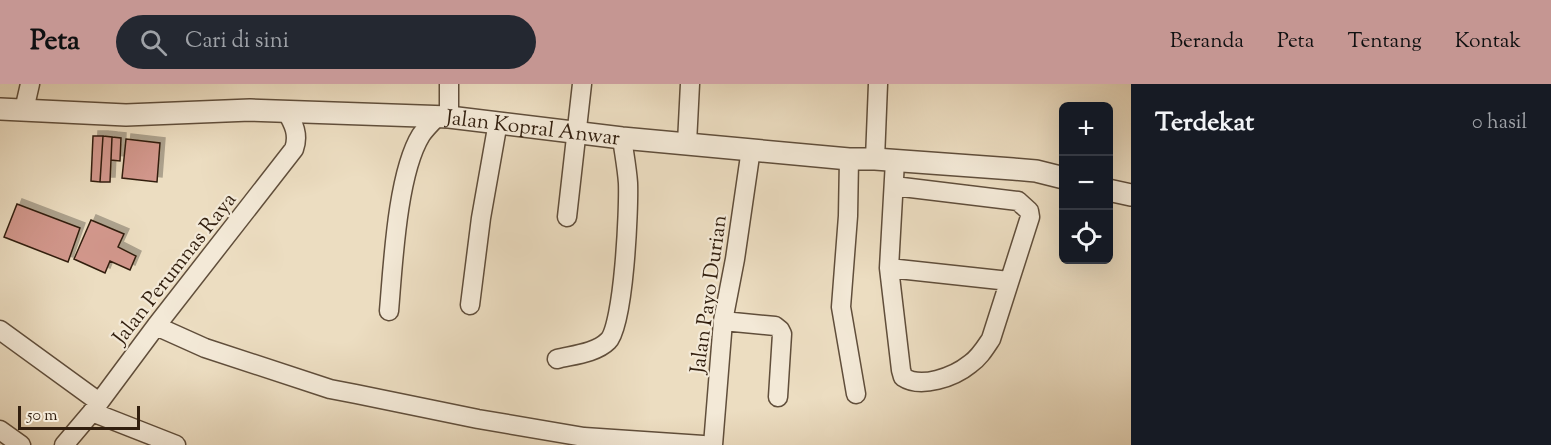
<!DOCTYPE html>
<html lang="id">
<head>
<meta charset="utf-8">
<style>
  :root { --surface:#171b24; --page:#242831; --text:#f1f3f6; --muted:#9ea1a6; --line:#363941; --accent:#c59692 }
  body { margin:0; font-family:"Sorts Mill Goudy",serif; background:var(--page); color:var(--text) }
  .controls { position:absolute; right:18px; top:18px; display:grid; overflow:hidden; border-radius:9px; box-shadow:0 6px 24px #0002 }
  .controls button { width:54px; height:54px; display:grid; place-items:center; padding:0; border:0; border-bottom:2px solid var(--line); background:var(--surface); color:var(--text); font:30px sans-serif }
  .scale { position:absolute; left:18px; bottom:15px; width:122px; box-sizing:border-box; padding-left:6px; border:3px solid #311e0e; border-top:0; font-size:16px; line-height:21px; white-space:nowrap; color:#311e0e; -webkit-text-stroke:4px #f3e9d7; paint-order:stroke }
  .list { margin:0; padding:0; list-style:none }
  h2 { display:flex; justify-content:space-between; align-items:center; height:78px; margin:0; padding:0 24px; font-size:26px }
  h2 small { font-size:20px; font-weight:400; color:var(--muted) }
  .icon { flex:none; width:33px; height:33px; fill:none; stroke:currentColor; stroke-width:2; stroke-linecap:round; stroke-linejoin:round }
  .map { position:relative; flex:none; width:1131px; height:361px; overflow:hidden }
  header { display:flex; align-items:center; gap:36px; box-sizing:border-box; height:84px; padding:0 30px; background:var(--accent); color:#111 }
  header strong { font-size:28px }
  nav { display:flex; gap:33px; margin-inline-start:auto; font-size:21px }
  .search { width:420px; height:54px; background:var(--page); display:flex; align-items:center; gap:15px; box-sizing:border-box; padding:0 21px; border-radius:33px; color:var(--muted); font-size:22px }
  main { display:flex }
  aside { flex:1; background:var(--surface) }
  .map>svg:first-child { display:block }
</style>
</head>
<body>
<header>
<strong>Peta</strong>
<div class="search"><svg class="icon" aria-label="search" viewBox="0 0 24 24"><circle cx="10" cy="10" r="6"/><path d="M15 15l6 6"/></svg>Cari di sini</div>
<nav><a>Beranda</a><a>Peta</a><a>Tentang</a><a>Kontak</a></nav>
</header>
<main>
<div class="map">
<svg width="1131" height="361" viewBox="0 0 1131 361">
  <defs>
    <filter id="shadow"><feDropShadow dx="5" dy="-5" stdDeviation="0" flood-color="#0004"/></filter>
  </defs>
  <rect width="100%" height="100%" fill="#ecddc1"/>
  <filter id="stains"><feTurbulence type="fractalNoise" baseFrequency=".00333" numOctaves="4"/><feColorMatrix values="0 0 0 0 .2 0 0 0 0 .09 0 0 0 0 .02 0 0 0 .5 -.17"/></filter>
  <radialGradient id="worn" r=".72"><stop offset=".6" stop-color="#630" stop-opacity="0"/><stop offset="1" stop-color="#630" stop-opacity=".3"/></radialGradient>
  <path fill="#d2978c" stroke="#311e0e" stroke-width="1.5" filter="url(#shadow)" d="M93,52H103L100,98L91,97Z
    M103,52L112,53L110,98H100Z
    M112,53L121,54L120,77L111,76Z
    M126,55L160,59L157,98L122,94Z
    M17,120L80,144L68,178L4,153Z
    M91,136L124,150L118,163L136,172L130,186L110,177L105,189L74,175Z"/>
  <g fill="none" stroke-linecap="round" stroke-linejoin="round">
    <g stroke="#604e3b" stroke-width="21">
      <path id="minor" d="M449,0V33
        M24,26L30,0
        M687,59L690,0
        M849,75L848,132L841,223L856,310
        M875,75L878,0
        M894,102L1018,117L1029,127L1030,133L991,255C985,264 979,274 970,280C954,293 921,305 903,293L901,286L889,184L895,77
        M567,133L582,0
        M889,184L1009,197
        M470,221L481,134L498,38
        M389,227C393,181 397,90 421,51C425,45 431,39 436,34
        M723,237L775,242L780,246L782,250L778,313
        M156,242L205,264L330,305L356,310L478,335L584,353L703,361
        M0,246L99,318
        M557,275C573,271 596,269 608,257C624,242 629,124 628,99C627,84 624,69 622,54
        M92,328L176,361
        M0,346L21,361
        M64,361L92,328L156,242L294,65C299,51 294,40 286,27
        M713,361L723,237L735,175L751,65"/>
    </g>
    <g stroke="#604e3b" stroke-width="24">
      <g id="tertiary">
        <path id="s1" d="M0,25L126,31L250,26L449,33L622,54L849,75H875L1013,85L1036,87L1064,94"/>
        <path d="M1108,106L1131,111"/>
      </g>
    </g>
    <use href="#minor" stroke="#f3e9d7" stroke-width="18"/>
    <use href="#tertiary" stroke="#f3e9d7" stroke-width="21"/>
  </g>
  <g text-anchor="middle" stroke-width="4.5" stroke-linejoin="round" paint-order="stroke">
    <g font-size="21" fill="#311e0e" stroke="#f3e9d7">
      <text dy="7" stroke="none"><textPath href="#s1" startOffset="534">Jalan Kopral Anwar</textPath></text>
      <text transform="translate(174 184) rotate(-52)" y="7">Jalan Perumnas Raya</text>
      <text transform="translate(708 210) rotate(-82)" y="7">Jalan Payo Durian</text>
    </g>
  </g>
  <rect width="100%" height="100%" filter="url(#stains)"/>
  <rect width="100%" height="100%" fill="url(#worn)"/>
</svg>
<div class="controls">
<button>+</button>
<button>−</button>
<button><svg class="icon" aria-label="locate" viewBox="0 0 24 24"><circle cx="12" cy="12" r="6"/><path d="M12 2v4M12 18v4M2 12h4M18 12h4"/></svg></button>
</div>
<div class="scale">50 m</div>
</div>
<aside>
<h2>Terdekat<small>0 hasil</small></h2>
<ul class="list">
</ul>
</aside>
</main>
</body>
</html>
